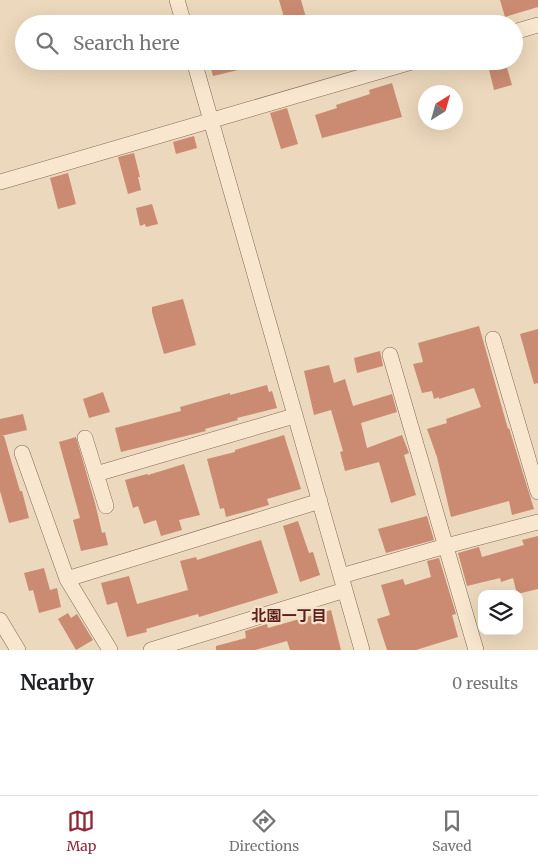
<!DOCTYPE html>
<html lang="en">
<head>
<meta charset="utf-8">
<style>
  :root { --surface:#fff; --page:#f2f2f2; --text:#202124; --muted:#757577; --line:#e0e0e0; --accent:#912736 }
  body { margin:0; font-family:Merriweather,"Noto Sans JP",serif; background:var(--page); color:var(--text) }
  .controls { position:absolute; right:15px; bottom:15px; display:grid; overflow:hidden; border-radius:10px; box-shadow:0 5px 20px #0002 }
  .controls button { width:45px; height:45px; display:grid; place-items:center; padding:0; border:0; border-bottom:1px solid var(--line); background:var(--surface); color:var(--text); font:25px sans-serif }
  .compass { position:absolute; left:418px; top:85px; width:45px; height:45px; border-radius:50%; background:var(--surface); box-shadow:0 5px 20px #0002; rotate:37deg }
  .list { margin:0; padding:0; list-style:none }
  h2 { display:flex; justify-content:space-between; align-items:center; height:65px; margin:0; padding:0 20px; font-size:21px }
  h2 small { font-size:16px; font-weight:400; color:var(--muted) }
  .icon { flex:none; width:28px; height:28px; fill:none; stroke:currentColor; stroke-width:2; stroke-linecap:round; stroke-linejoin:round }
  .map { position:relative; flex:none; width:538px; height:650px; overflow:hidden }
  .search { position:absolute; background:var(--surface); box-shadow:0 5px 20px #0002; left:15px; right:15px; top:15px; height:55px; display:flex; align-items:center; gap:12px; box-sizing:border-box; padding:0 18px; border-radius:28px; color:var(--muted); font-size:19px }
  .sheet { height:145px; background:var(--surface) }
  nav { display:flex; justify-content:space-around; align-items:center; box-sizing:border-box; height:70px; border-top:1px solid var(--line); background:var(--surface); font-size:14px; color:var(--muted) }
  nav a { display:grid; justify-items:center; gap:2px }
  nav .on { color:var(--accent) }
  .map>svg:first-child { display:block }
</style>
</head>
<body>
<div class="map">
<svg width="538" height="650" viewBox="0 0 538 650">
  <rect width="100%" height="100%" fill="#ecd8bc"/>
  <path fill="#ca8b72" d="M279,0H301L307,21L296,24H286Z
    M500,0H538V7L505,17Z
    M209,61H254L255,66L213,76Z
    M487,61H505L512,85L494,90Z
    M392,83L402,117L322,138L315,115L337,108L336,105L370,94L369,90Z
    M287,108L298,144L281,149L270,113Z
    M194,136L197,148L176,154L173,142Z
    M134,153L140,177H138L141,190L128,194L118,157Z
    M68,173L76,204L58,209L50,178Z
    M152,204L158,224L146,227L145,224L140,226L136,208Z
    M183,299L196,345L164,354L152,312V307Z
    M479,326L508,429L509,428L534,509L512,515L509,501L451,517L437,457L427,429L447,423L446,419L481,407L474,388L439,399V397L434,399L432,391L422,393L413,364L423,362L418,343Z
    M538,329V383L534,384L520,334Z
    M380,351L383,366L357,373L354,358Z
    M329,365L334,383L345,379L353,406L392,394L397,412L361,423L367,448L402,435L409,453L404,455L416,495L391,503L379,462L345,471L340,452L343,451L331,410L314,415L304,371Z
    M267,385L269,392L272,391L277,408L237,418L238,420L205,429L206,431L121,452L115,428L181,411L180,407L230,393V395Z
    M103,392L110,412L89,418L83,399Z
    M23,414L27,430L1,436H4L20,491H22L29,518L9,523L0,491V419Z
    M284,435L301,489L267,499L269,505L226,517L224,508L220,509L207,459L235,452V450Z
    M76,437L95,503L102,533L105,532L108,545L81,551L73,520L80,518L59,442Z
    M184,464L200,515L179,520L182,530L161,536L156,520L144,524L138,506L133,508L125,480L147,474L148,475Z
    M427,516L434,540L386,553L378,529Z
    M298,521L309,553L313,552L320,575L300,582L283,526Z
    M538,536V589L517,594L513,578L501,582L500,578L467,586L458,553L479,547L482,557L524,545L522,540Z
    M261,540L278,593L199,617L198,614L146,629L147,632L127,637L117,602L107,605L101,583L129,576L137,604L188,590L180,561L196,557L197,560Z
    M439,558L456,614L452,615L458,637L416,650H387L377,619L390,615L381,585L403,579L405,585L431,577L427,561Z
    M44,568L50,590L57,588L61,607L39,613L33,590L29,591L24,573Z
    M331,610L341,650H290L287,641L255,650H216V646L246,638L245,631L267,624L268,628Z
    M68,613L71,618L77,614L93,640L76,650L58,619Z"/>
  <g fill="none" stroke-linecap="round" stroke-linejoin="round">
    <g stroke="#846856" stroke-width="16">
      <path id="minor" d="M177,0L184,24
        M514,32L538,25
        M194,61L362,650
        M0,182L415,61
        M493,339L538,492
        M390,355L476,650
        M85,438L106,506
        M22,453L67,579L110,650
        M96,474L294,416
        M341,576L446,546L538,522
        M67,579L320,501
        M0,620L18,650
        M151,650L345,590"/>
    </g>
    <use href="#minor" stroke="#f8e6cf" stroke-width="15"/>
  </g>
  <g text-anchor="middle" stroke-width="4.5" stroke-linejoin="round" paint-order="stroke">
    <g font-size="15" font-weight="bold" fill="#5f201b" stroke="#f4e3cc">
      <text x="289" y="621">北園一丁目</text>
    </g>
  </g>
</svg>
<div class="controls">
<button><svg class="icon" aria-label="layers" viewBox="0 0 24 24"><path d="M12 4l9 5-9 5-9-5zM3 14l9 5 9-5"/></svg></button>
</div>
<svg class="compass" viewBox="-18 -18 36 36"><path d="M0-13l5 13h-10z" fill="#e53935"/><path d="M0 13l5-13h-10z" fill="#757577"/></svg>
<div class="search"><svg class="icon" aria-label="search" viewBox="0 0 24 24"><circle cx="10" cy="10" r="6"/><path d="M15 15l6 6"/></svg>Search here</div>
</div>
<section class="sheet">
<h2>Nearby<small>0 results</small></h2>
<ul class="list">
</ul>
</section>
<nav>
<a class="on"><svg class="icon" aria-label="map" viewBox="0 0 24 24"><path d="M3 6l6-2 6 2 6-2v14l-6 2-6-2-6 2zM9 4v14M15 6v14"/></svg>Map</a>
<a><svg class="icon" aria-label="directions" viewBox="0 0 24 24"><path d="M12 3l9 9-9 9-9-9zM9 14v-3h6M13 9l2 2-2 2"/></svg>Directions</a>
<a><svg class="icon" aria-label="saved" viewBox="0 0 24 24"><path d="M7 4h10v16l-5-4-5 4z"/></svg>Saved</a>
</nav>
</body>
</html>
